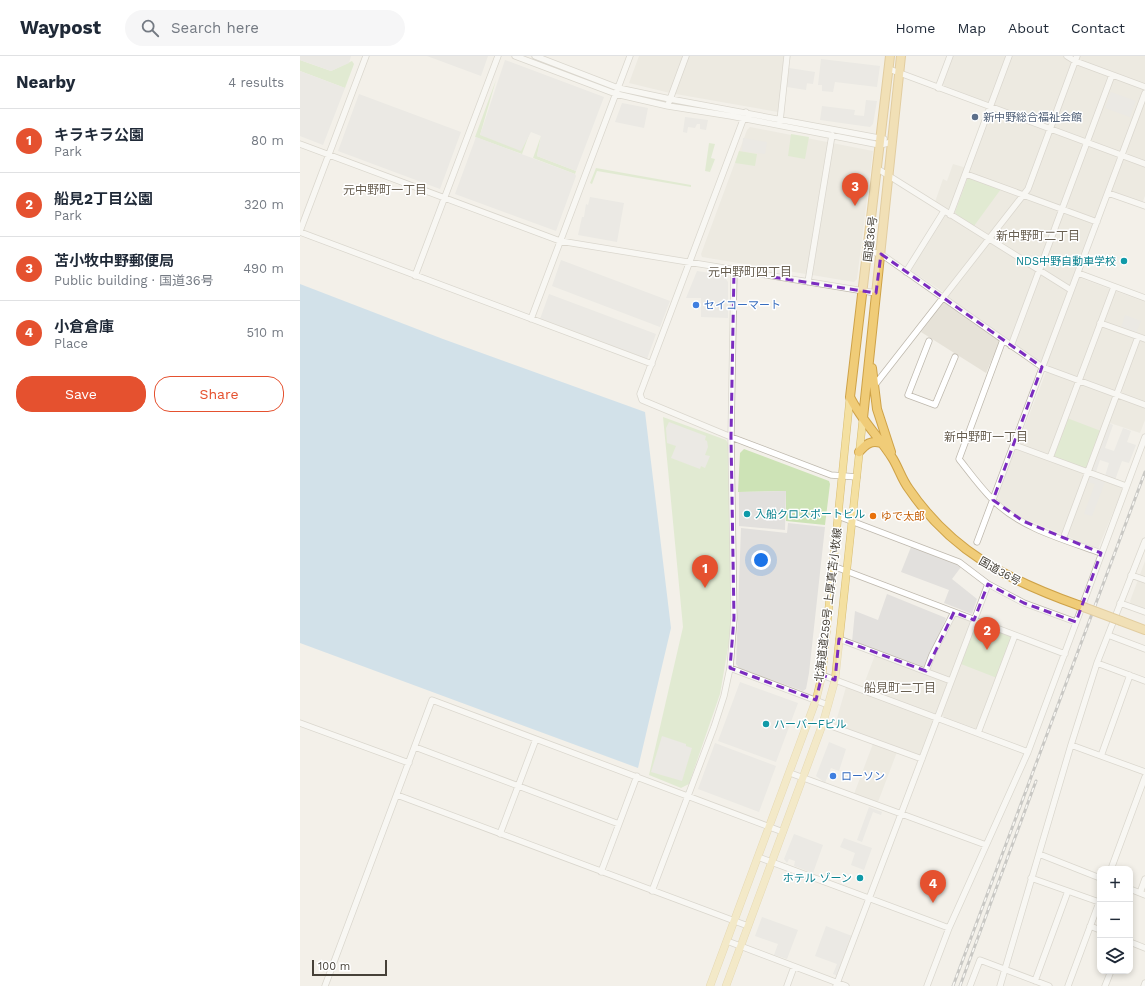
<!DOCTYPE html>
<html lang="en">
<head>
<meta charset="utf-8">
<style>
  :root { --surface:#fff; --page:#f6f6f7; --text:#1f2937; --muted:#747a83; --line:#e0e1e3; --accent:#e5512f }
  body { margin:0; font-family:"Work Sans","Noto Sans JP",sans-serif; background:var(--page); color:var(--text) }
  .controls { position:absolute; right:12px; bottom:12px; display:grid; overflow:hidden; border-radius:8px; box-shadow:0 2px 6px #0003 }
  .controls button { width:36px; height:36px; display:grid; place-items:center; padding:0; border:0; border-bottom:1px solid var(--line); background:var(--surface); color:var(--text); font:20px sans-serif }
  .scale { position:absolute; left:12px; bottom:10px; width:75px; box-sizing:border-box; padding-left:4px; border:2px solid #464138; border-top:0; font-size:11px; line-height:14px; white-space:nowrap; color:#464138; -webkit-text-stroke:3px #fff; paint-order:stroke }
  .you { position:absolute; left:461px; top:504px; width:14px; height:14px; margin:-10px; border:3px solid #fff; border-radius:50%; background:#1a73e8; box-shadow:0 0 0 6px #1a73e833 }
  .badge { display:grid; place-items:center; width:26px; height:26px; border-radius:50%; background:var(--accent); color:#fff; font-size:13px; font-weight:700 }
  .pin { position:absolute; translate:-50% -33px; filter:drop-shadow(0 1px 2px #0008) }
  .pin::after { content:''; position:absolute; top:21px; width:14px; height:12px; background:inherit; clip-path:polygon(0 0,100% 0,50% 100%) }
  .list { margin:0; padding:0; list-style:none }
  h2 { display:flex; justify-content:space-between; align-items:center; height:52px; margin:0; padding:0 16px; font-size:17px }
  h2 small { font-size:13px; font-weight:400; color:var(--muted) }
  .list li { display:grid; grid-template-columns:26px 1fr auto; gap:12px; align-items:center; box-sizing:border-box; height:64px; padding:0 16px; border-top:1px solid var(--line) }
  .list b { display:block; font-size:15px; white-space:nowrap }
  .list p { margin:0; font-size:13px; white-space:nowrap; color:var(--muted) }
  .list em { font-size:13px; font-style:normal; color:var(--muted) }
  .actions { display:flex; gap:8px; padding:12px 16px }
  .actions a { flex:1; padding:9px 0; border:1px solid var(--accent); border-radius:16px; text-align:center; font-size:14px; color:var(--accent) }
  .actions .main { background:var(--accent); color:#fff }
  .icon { flex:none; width:22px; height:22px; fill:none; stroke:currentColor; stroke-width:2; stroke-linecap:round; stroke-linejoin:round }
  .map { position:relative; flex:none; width:845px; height:930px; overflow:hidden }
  header { display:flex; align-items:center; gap:24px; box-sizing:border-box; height:56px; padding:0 20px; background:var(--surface); border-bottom:1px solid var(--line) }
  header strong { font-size:19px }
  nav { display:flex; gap:22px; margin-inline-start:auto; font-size:14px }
  .search { width:280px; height:36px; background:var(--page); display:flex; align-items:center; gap:10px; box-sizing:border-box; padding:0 14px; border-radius:22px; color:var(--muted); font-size:15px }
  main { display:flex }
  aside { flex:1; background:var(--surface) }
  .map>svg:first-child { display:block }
</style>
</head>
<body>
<header>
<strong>Waypost</strong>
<div class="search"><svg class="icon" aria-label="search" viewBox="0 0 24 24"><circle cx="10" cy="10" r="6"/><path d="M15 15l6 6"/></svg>Search here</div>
<nav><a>Home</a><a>Map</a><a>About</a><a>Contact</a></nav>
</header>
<main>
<aside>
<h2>Nearby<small>4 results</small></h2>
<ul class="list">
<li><span class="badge">1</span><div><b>キラキラ公園</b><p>Park</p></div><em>80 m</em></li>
<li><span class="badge">2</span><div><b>船見2丁目公園</b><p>Park</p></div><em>320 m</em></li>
<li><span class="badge">3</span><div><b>苫小牧中野郵便局</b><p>Public building · 国道36号</p></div><em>490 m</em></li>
<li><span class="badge">4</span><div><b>小倉倉庫</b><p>Place</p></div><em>510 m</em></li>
</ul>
<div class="actions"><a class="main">Save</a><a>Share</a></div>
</aside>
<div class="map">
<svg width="845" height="930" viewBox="0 0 845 930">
  <rect width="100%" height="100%" fill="#f3f0e9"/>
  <path fill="#e6e2d8" d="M339,0H484L478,56L370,37L329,27Z
    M653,0H845V140L842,148L806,134L775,220L845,246V364L840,377L804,365L785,418L823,432L798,493L725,463L709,453L699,445L697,441L748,311L739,306L702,280L686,317L621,276L648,239L610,214L647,154L635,146L643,123L647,125L653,108L670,113L695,49L642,29Z
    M450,71L573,95L557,223L554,226L402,201L401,198L447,74Z
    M845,505V554L831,549L830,545Z
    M655,559L713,581L677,673L636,658L619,704L597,696L578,746L554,738L574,685L535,669L546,631L561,636L575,599L626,617L631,603Z"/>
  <path fill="#cde3b6" d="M0,4L31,15L52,5L54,8L45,32L0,15Z
    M196,24L180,79L230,76L222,98L175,81Z
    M491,78L509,81L505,103L488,100Z
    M241,80L237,100L276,115L275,118L233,102Z
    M409,87L415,88L411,102L415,103L410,116L405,115Z
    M439,95L457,98L455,110L435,107Z
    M296,112L391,129V131L297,115L292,128L290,127Z
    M668,121L701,133L674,170L657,159L655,156Z
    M363,361L426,384L429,389L431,562L429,586L420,638L389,728L381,732L349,719L383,571Z
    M767,362L801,375L787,413L753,401Z
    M444,393L529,425L530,428L525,469L486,465V435L438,436L440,397Z
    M676,568L712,580L697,622L661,608Z"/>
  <path fill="#e2e0dd" d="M0,0H51L49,7L31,15L0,4Z
    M127,0H188L181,20Z
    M521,3L580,10L577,31L535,26L533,36L522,35V29H518Z
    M205,4L304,41L276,115L237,100L241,80L231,76L221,95L180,79Z
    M489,12L515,16L513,28L505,27H507L506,34L487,31Z
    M0,15L45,32L23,89L0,80Z
    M811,36L836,45L830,61L805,52Z
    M59,38L161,76L140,133L38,95Z
    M566,44L577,45L573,68L570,71L520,64L522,50L555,54L554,59L564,60Z
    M322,47L348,52L344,72L315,66Z
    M385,61L408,64L406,74L400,73V68H397L395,72L388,71L387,77L383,76Z
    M176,81L275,118L276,120L256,175L155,138Z
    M443,82L467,86L465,98L442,95Z
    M290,141L324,147L317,186L278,179L282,161H284L286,148L288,149Z
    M261,204L370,245L360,271L252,230Z
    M397,215L423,219L428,226V262L401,261V242H386Z
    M249,238L356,278L347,303L240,263Z
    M825,259L841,265L836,277L821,272Z
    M369,366L406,380L405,384L407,385L408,391L405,399L410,400L405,412L401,410L400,413L371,402L376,390L367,387L366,372Z
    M809,367L813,369L805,392L814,395L823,372L831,375L827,386L836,389L829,407L822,405L815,424L805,420L809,407L800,404L796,416L791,415Z
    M790,420L805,426L792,460L784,458L795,428L788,426Z
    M486,435L485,474L439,470V436Z
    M488,467L525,471L509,617L506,633L503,635L439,612L436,608L441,472L487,477Z
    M611,491L656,507L661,511L652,523L677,543L672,558L644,547L649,534L601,516Z
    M587,538L646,562L624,613L552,586L555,555L578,564Z
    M440,626L498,647L476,706L418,685Z
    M362,680L386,688V690L392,692L382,725L351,716Z
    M529,686L546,693L539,715L531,712L525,727L516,720Z
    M415,687L476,710L459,756L398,733Z
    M569,751L582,756L581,759L573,756L562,786L557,784Z
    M494,778L523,789L513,817L494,810L495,805L489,803L487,807L484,803Z
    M544,782L572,792L564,814L551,809L555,797L540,791Z
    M462,861L498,874L487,903L474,899L478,888L455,880Z
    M526,870L552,880L538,920L533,918L537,908L515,900Z"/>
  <path fill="#accee9" d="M0,228L143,283L345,356L371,572L338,712L0,587Z"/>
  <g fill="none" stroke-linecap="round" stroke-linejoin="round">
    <g stroke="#beb8ad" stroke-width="7">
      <path id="minor" d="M215,0L316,38L368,50L431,60L580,89L592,86
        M235,0L318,32L370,43L584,83
        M767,0L775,5L845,31
        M589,13L845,108
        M638,32L650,0
        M369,46L386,0
        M446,56L340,338L342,344L431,381L531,419L557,421
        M480,65L487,0
        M0,88L260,185L576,237
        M578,113L771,234
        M666,118L797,166
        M808,137L845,150
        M650,159L709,0
        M0,175L66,0
        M0,176L352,308
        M568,195L581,198L742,311L845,349
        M606,216L644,155
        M778,217L845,242
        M115,220L198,0
        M508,226L532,79
        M231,263L330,0
        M800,267L845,283
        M703,284L659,403C670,417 680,431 693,444C720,472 765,484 801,497
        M629,285L608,339L635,349L655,301
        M711,290L812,19
        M574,330L728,133L777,0
        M714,389L826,430
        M750,402L814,231
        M538,460L659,506L688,528L724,547L776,566
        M763,483L838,281
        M677,486L845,37
        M533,510L765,598
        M831,519L845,524
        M820,547L845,556
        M808,579L845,593
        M539,583L651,625
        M797,607L845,625
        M430,612L528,649
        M626,615L632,599L654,556
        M522,619L728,696
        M0,667L109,707
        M523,667L622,703
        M678,677L715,579
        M771,689L845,716
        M115,691L319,768
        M801,700L830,619
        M490,717L686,789
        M97,739L448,870
        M200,778L236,683
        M739,798L800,822
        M458,801L649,872
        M811,813L845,721
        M301,816L337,720
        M731,822L799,846
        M830,833L845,839
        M352,835L414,671L424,640L430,612L434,562L431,381L434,215
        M840,837L845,823
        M790,870L800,874
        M427,885L546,930
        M830,886L845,892
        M735,925L768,835
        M25,930L132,644L483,776
        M487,930L494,911
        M536,930L688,528
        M627,930L649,872L728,696L845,381
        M670,930L680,904L749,930
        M700,930L771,689L797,607L845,485
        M768,930L800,844
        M805,930L811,915
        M844,930L845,927"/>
    </g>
    <g stroke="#d8bd72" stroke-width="8">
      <path id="major" d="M410,930L516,644L522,619L550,341
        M426,930L523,667L535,624L563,362"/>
    </g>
    <g stroke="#cea248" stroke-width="10">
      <path id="highway" d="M590,0L550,341C561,364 580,382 593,403C599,413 602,424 609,433C652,496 708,524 778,549
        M572,312L577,353L591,396
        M563,362L601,0
        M559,396C566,388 571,384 581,387
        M821,565L845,574"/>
    </g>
    <use href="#minor" stroke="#fff" stroke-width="5.5"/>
    <use href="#major" stroke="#f4e0a1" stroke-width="7"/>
    <use href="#highway" stroke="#f0cc78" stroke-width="8"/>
    <g stroke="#979797" stroke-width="3">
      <path id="rail" d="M653,930L845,416
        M660,930L736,725"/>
    </g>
    <use href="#rail" stroke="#fff" stroke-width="1.5" stroke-dasharray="4.5" stroke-linecap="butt"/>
    <g stroke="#cea248" stroke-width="10" stroke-linecap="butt">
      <path id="highway-bridge" d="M778,549L821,565"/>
    </g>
    <use href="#highway-bridge" stroke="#f0cc78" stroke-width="8"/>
  </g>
  <path d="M0 0H845V930H0ZM581,198L742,311L693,444L723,465L801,497L776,566L724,547L688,528L674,564L654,556L626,615L539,583L535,624L522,619L516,644L430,612L434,562L431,381L434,215L576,237Z" fill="#f3f0e9" fill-opacity=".55" fill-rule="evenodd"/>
  <path fill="none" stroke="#7b2cbf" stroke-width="3" stroke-dasharray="8 5" stroke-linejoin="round" d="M581,198L742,311L693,444L723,465L801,497L776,566L724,547L688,528L674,564L654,556L626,615L539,583L535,624L522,619L516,644L430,612L434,562L431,381L434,215L576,237Z"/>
  <circle fill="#5c6f8a" stroke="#fff" stroke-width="1.5" cx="675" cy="61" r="4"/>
  <g fill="#0f9aa8" stroke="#fff" stroke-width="1.5">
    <circle cx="824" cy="205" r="4"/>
    <circle cx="447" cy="458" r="4"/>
    <circle cx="466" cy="668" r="4"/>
    <circle cx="560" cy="822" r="4"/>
  </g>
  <g fill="#3f7fe0" stroke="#fff" stroke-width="1.5">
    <circle cx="396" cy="249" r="4"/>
    <circle cx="533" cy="720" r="4"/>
  </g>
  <circle fill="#e8710a" stroke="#fff" stroke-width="1.5" cx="573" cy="460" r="4"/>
  <g text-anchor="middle" stroke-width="3" stroke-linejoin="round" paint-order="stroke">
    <g font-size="11" fill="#4e5e75" stroke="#fff" text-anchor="start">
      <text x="683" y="65">新中野総合福祉会館</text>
    </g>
    <g font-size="11" fill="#464138" stroke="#fff">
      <text transform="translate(570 183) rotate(-83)" y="4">国道36号</text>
      <text transform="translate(700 515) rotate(29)" y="4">国道36号</text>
      <text transform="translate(528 549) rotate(-83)" y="4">北海道道259号 上厚真苫小牧線</text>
    </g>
    <g font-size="11" fill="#0d838f" stroke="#fff" text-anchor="end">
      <text x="816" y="209">NDS中野自動車学校</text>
      <text x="455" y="462" text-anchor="start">入船クロスポートビル</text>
      <text x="474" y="672" text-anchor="start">ハーバーFビル</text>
      <text x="552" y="826">ホテル ゾーン</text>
    </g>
    <g font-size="11" fill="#366cbe" stroke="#fff" text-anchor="start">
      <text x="404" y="253">セイコーマート</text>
      <text x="541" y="724">ローソン</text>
    </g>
    <g font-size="11" fill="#c56008" stroke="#fff" text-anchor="start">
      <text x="581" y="464">ゆで太郎</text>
    </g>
    <g font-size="12" fill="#685f51" stroke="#fff">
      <text x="85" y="138">元中野町一丁目</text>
      <text x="738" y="184">新中野町二丁目</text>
      <text x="450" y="220">元中野町四丁目</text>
      <text x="686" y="385">新中野町一丁目</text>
      <text x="600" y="636">船見町二丁目</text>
    </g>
  </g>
</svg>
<div class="controls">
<button>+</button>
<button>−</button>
<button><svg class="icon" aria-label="layers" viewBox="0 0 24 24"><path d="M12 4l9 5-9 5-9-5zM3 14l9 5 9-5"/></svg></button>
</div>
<div class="scale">100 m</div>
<div class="you"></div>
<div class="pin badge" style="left:405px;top:532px">1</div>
<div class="pin badge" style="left:687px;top:594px">2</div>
<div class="pin badge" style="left:555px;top:150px">3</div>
<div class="pin badge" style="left:633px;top:847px">4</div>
</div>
</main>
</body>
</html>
